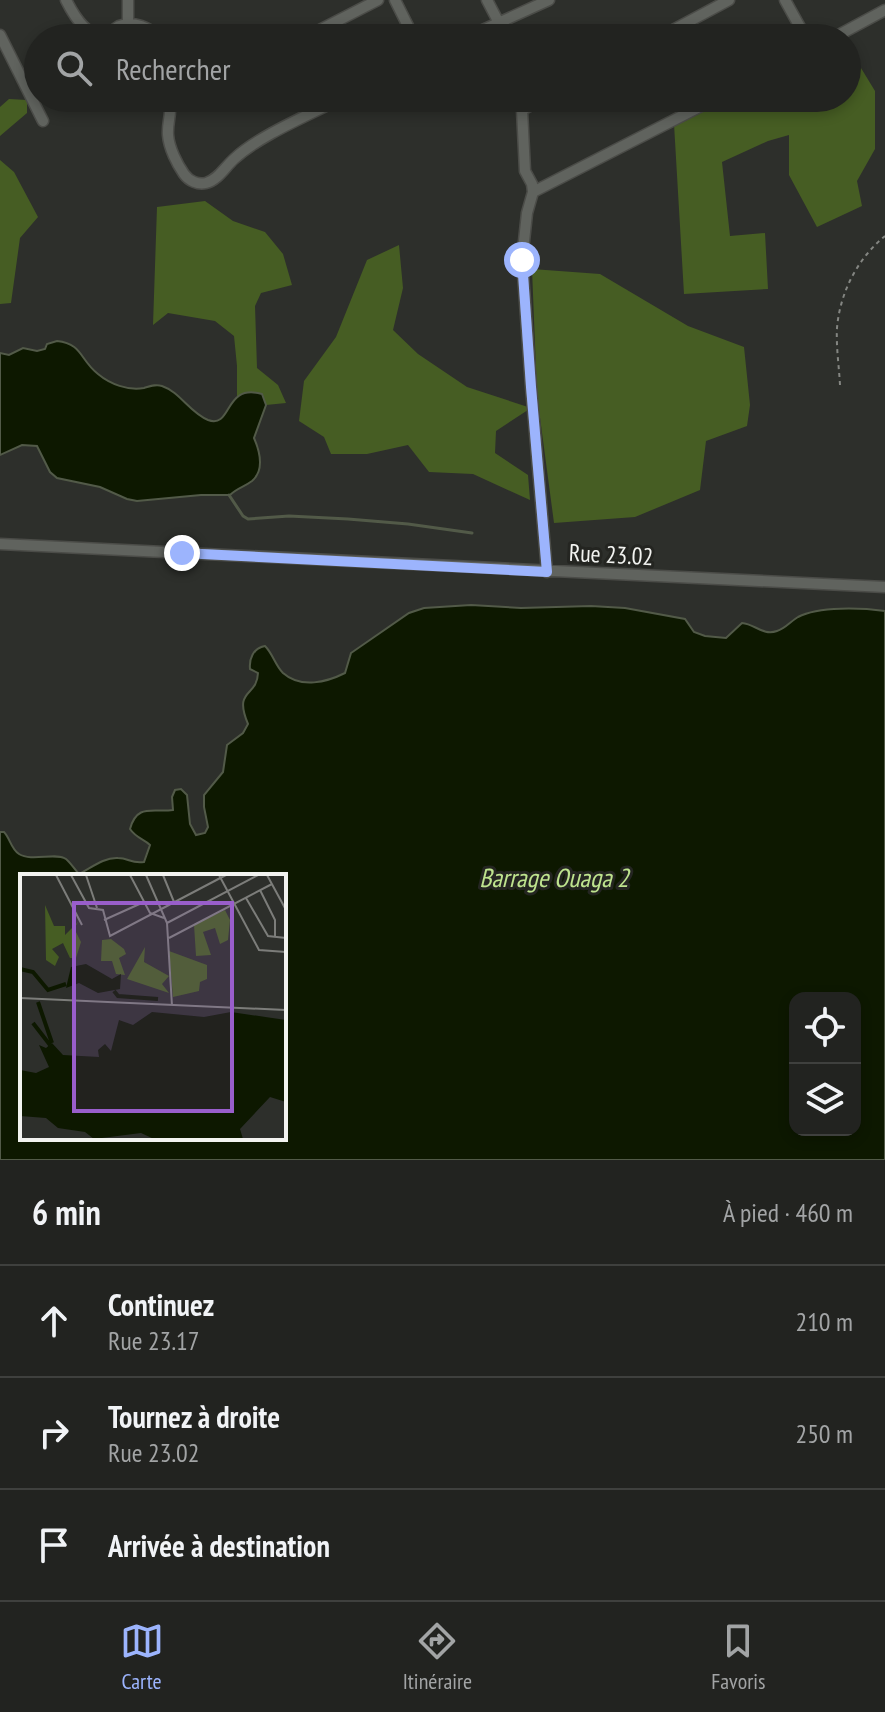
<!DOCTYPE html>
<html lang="fr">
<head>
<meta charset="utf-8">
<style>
  :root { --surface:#222320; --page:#2e2f2d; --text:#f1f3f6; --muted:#a2a4a5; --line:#3f403e; --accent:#9cb4fd }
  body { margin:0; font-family:"PT Sans Narrow",sans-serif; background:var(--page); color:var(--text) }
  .controls { position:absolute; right:24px; bottom:24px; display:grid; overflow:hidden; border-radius:16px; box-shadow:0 4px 12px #0003 }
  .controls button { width:72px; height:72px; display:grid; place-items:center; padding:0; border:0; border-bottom:2px solid var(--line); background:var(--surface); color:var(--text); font:40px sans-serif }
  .stop { position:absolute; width:24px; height:24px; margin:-18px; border:6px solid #9cb4fd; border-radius:50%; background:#fff }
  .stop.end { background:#9cb4fd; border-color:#fff; box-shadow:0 2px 8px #0008 }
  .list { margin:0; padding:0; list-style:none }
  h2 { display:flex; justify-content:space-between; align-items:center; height:104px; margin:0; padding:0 32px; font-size:34px }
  h2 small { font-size:26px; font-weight:400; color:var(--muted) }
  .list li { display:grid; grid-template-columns:52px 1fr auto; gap:24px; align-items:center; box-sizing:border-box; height:112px; padding:0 32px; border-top:2px solid var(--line) }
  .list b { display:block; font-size:30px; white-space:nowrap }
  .list p { margin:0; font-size:26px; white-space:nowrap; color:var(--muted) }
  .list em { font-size:26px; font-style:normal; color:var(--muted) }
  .icon { flex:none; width:44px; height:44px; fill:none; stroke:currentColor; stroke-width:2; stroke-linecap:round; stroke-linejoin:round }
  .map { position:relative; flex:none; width:885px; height:1160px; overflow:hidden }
  .search { position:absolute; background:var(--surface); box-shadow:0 4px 12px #0003; left:24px; right:24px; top:24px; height:88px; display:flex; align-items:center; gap:20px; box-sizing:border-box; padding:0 28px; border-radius:44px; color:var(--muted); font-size:30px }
  .sheet { height:440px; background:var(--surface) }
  nav { display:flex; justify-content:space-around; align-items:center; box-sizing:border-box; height:112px; border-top:2px solid var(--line); background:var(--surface); font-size:22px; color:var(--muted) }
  nav a { display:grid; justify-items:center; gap:4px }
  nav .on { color:var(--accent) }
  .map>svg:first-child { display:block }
</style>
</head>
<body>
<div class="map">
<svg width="885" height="1160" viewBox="0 0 885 1160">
  <rect width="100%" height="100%" fill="#2d2f2b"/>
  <path fill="#465d23" d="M847,45L875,91V149L857,181L862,206L817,227L789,175V135L768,141L722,162L730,236L765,233L768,289L684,294L674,124L726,98H847Z
    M9,99L27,100V113L0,136V107Z
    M0,160L14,172L38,217L20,238L11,303L0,304Z
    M205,201L233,221L265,232L283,254L292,285L261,293L255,306L257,368L278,385L286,403L266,405L262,395L254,392L237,397V366L234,336L215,321L168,313L153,325L157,207Z
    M399,245L403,288L393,330L418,354L467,387L531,408L496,431L495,453L528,475L530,500L473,474L429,472L408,445L367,454H331L324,437L299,421L304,381L336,337L367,260Z
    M532,269L600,274L688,326L744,347L750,405L747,426L706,441L700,490L635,517L554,523L537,395Z"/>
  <path fill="#0d1800" stroke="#525a48" stroke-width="2" fill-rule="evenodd" d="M57,341C83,344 79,359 98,374C110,384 128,391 144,388C151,386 155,384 162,386C180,392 190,413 208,420C233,429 223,383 262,394L266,405L254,438C260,452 265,470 252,481C244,487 237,488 230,495H201L137,501L127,499L100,487L57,478L50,472L37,446L22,445L0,455V353L9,355L23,348L37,351L45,349L47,344Z
    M471,605L521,608L591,606L625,608L685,619L694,632L705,636L726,638L742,623C755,624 763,636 777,631C785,629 791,621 798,617C819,606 862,608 885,611V1160H0V832H4C10,838 11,849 19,854C32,862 56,852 66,859C70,862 75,870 79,874C91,868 104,857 118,858C129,858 131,864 144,862L150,845C144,839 136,838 130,829C137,803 153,813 173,810L172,797L175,790L181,789L187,795L190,824L196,835L205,833L208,827L204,807V795L223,772L227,745L243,733L248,724C233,688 257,698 258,673L250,669C249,659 253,648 265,646C273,654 275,665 283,673C301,689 327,682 345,673L351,653L409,613L424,608ZM22,876H284V1138H22ZM795,998H855V1130H795Z"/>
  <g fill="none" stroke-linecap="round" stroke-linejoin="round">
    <path stroke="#525a48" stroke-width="3" d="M229,495L243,516L248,519L289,516L348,519L408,524L472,533"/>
    <g stroke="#4b4c48" stroke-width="13">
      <path id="minor" d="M66,0C73,14 89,42 108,34C112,32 115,28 119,26C133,20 150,28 160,38
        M128,0V24
        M395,0L414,38
        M487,0L499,23L503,38
        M785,0L806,38
        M0,35L43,121
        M304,38L378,0
        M465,38L549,0
        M658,38L729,0
        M833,38L885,10
        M168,98C173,114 167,120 168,135C169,148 177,164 184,174C189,181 198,185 206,183C218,180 225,167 234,159C260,135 309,115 342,98
        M519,98L522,110L525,171L532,184L533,192L527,213L522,260L531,387L547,572
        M522,110L545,98
        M533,192L717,98
        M0,544L885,587"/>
    </g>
    <path stroke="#848682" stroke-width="2" stroke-dasharray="4 4" stroke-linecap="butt" d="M840,385C839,366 836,347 837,328C840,292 858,258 885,236"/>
    <use href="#minor" stroke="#60635e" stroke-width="10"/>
  </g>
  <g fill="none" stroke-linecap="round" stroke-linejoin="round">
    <path stroke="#9cb4fd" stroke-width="10" d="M182,553L547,572L531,387L522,260"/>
  </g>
  <g text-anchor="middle" stroke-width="6" stroke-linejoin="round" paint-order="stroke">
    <g font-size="24" fill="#f2f3f0" stroke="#242521">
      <text transform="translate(611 555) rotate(3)" y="8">Rue 23.02</text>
    </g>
    <g font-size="26" font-style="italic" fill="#bee38e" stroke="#242521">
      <text x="554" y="887">Barrage Ouaga 2</text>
    </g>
  </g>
  <g transform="translate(20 874)">
    <rect width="266" height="266" fill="#2d2f2b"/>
    <path d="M25,31L34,52H45V61L59,47L54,54L61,68L56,84H50L43,69L32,75L39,83L35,92L26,86ZM205,36L210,46L208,66L200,70L195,54L183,58L191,81L176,82L174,51ZM91,65L104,75L106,80L99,84L105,101L96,100L92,87H81L82,66ZM125,73L124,88L149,102L142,110L149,119L107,105ZM149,77L187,91V105L180,108L179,117L153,123Z" fill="#465d23"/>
    <path d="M66,90L92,105L101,100L100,115L78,119L59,109L46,114L51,93ZM132,138L184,143L211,138L266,146V228L250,223L220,255L223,265H134L121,259L74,265L65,258L38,254L26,244L0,242V196L16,199L29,193L19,171L26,174L32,169L43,181L79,183L78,176L85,170L91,177L99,146L113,151Z" fill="#0d1800"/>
    <path fill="none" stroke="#0d1800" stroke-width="4" d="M0,95L13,98L28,116L46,110M94,117L98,122L138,125M18,128L32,169M13,149L30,171"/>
    <path fill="none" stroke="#7c7d7a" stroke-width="2" d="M36,1L62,51M51,1L69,34L83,36L90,62L206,1M66,1L77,34M110,1L130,39L144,44M126,1L147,49L152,132M143,1L154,28M199,1L239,76L266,78M247,1L266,36M240,16L255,46V63M226,24L248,62L266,64M84,46L124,28M147,49L238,1M149,64L252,10M0,124L266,136"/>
    <path fill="#995ecb" fill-opacity="0.15" stroke="#995ecb" stroke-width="4" d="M54,29H212V237H54Z"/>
    <rect width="266" height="266" fill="none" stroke="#f2f3f0" stroke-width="4"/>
  </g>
</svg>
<div class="controls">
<button><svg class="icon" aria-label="locate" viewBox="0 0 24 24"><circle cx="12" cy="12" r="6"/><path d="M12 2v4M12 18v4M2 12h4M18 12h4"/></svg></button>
<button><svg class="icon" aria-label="layers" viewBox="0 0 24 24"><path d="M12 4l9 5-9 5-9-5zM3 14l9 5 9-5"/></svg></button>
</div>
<div class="stop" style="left:522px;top:260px"></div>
<div class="stop end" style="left:182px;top:553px"></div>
<div class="search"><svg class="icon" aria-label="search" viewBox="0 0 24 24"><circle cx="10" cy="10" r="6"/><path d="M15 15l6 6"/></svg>Rechercher</div>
</div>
<section class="sheet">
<h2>6 min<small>À pied · 460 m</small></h2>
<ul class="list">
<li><svg class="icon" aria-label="ahead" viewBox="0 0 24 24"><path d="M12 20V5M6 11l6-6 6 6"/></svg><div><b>Continuez</b><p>Rue 23.17</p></div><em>210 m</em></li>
<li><svg class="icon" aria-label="right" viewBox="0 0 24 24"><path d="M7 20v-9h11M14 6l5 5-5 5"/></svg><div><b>Tournez à droite</b><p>Rue 23.02</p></div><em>250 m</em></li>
<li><svg class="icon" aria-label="arrive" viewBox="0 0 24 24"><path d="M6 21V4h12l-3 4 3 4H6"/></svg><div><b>Arrivée à destination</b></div></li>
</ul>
</section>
<nav>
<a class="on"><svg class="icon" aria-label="map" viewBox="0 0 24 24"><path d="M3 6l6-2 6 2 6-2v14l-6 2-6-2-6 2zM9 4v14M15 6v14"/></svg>Carte</a>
<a><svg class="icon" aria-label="directions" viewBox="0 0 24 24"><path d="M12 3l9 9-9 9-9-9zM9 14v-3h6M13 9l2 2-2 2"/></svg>Itinéraire</a>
<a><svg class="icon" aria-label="saved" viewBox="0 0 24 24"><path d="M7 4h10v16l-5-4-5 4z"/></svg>Favoris</a>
</nav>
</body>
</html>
